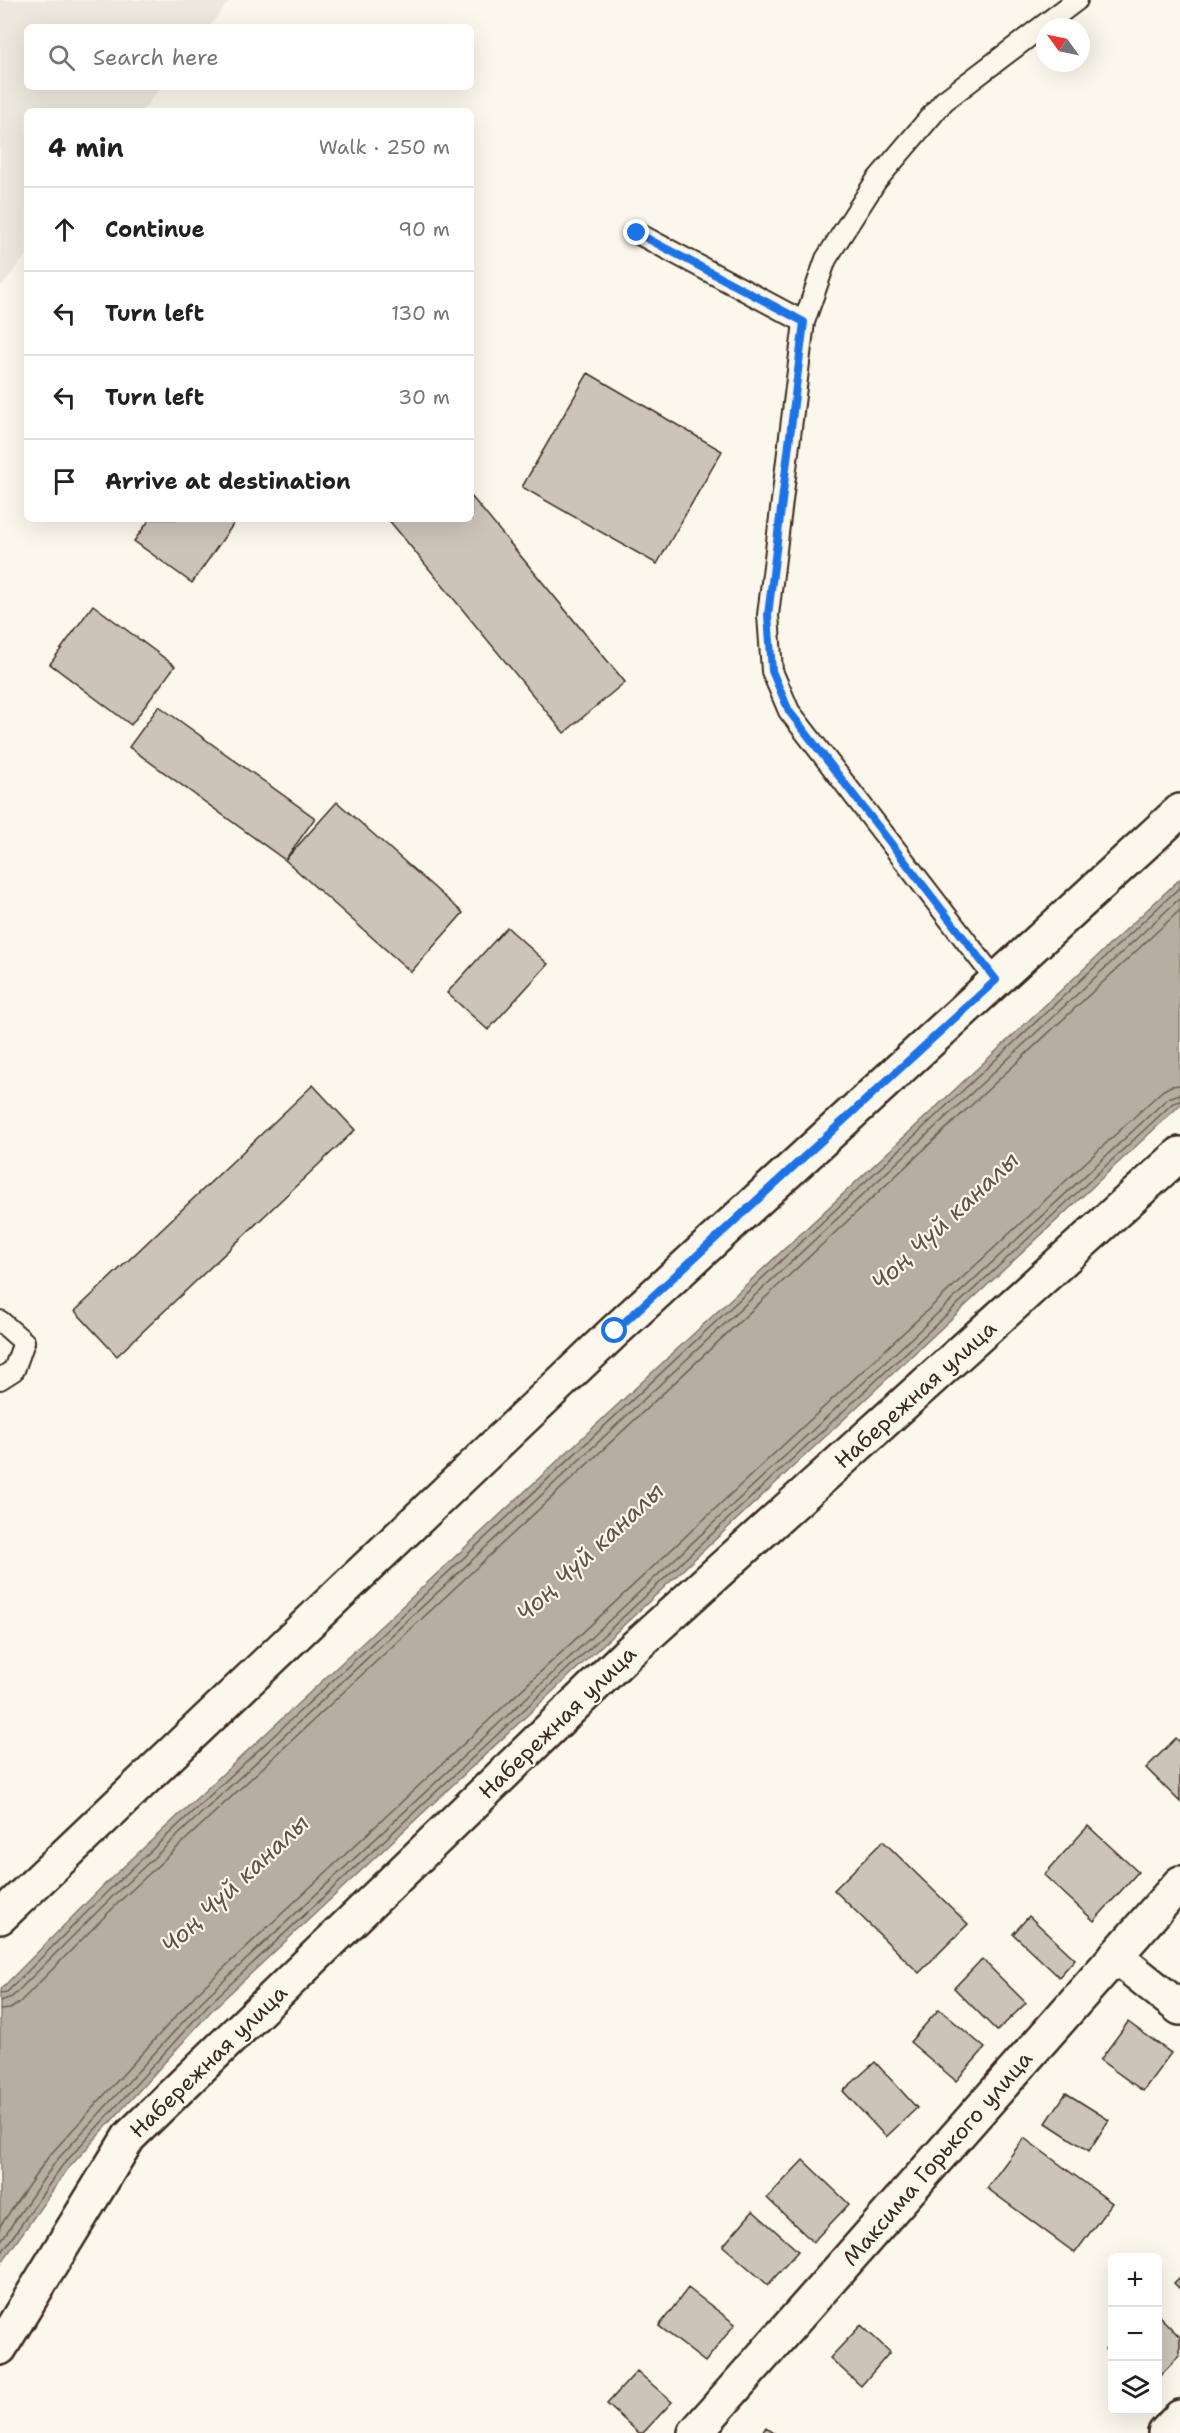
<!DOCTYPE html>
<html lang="en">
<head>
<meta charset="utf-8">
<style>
  :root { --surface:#fff; --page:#f2f2f2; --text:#202124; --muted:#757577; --line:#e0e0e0 }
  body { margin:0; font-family:"Shantell Sans",sans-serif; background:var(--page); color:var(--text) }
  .controls { position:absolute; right:18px; bottom:18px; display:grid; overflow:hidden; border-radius:9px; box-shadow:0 6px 24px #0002 }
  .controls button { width:54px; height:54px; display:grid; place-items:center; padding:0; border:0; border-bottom:2px solid var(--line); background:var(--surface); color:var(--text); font:30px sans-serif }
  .compass { position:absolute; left:1036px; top:18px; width:54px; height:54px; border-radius:50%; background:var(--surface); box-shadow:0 6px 24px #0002; rotate:303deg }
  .stop { position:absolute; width:18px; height:18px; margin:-14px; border:4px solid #1a73e8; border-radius:50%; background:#fff }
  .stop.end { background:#1a73e8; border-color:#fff; box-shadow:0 2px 6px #0008 }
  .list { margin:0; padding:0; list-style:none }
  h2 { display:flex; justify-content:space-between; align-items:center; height:78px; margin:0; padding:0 24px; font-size:26px }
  h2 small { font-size:20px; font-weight:400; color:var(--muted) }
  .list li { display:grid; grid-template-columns:39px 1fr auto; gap:18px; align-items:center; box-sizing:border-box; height:84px; padding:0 24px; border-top:2px solid var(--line) }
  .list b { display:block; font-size:22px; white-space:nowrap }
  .list em { font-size:20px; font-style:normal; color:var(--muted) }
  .icon { flex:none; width:33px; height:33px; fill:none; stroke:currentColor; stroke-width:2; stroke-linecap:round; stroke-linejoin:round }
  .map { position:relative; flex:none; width:1180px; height:2433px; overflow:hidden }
  .search { position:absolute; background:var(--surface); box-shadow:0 6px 24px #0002; left:24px; top:24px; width:450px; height:66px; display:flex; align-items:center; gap:15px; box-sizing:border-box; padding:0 21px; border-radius:9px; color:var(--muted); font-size:22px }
  .panel { position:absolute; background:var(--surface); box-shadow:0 6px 24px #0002; left:24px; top:108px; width:450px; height:414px; border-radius:9px }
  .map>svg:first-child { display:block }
</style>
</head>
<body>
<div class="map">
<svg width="1180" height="2433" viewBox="0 0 1180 2433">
  <rect width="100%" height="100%" fill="#fbf7ec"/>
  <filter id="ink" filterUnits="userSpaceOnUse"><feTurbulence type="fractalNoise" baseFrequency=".0167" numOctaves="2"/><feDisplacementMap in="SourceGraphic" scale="12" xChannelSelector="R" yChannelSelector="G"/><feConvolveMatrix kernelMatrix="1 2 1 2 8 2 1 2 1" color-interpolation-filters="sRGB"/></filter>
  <g filter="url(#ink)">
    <path fill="#ede8dd" d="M0,0H230L209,27H27V87H161L142,111H27V254L0,288Z"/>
    <path fill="#b6aea2" stroke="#85796d" stroke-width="1.5" d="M1180,879V1105L212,2010L67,2170L0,2265V1990L104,1885Z"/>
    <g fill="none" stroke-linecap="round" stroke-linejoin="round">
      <path stroke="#6c5f53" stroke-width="1.5" d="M0,1993L7,1992L109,1890L1180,887
        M0,2001L12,1997L114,1895L1180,898
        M0,2010L10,2009L18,2004L120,1901L1180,910
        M0,2226L49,2156L196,1994L1162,1091L1171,1086L1180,1085
        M0,2242L56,2161L203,2000L1168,1098L1180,1094
        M0,2255L62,2166L207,2006L1173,1103L1180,1101"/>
    </g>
    <path fill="#ccc4b9" stroke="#3b2a1e" stroke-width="1.5" d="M588,373L722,451L657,564L522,487Z
      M471,496L625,682L564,733L388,519H471Z
      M150,519H237L192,583L134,541Z
      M93,605L175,666L131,725L50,664Z
      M159,706L315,818L285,860L129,747Z
      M337,802L463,913L411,972L285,860Z
      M507,927L548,964L488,1030L447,993Z
      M313,1085L355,1130L117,1356L75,1311Z
      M1176,1738L1180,1742V1802L1146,1768Z
      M1088,1826L1138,1872L1094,1921L1044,1875Z
      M883,1841L968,1924L919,1973L834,1890Z
      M1029,1916L1075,1959L1059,1977L1013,1934Z
      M982,1959L1026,2003L997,2031L954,1988Z
      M939,2009L985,2048L956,2081L910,2042Z
      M1128,2022L1171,2053L1143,2091L1100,2060Z
      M875,2062L917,2108L886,2137L843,2091Z
      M1066,2093L1109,2120L1089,2151L1046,2123Z
      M1024,2138L1112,2203L1075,2253L987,2188Z
      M803,2160L849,2204L813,2242L767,2198Z
      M753,2211L798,2251L768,2285L723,2246Z
      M1180,2277V2289L1174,2283Z
      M688,2288L735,2324L705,2362L659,2326Z
      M1158,2315L1180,2337V2355L1158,2378Z
      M861,2325L890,2352L861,2386L830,2358Z
      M1112,2341V2356L1105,2349Z
      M637,2371L672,2402L643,2433H639L607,2404Z
      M766,2427L774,2433H762Z"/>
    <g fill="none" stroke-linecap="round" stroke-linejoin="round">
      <g stroke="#3b2a1e" stroke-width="24">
        <path id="service" d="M637,233L804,322L768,615L772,671L789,711L996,980
          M804,322L826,259L876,181L944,101L1077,0
          M0,1321L24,1342L14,1370L0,1379"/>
      </g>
      <g stroke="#3b2a1e" stroke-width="38">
        <path id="minor" d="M0,1917L615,1331L1180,811
          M1115,1956L1180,2008
          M0,2348L129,2137L626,1655L1180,1154
          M695,2433L1180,1883
          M1165,2433L1180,2417"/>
      </g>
      <use href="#service" stroke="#fbf7ec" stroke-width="20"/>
      <use href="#minor" stroke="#fbf7ec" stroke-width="33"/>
    </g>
  </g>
  <g fill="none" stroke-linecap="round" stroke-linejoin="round" filter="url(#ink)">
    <path stroke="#1a73e8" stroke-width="8" d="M615,1331L996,980L789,711L772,671L768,615L804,322L637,233"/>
  </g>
  <g text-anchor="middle" stroke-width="4.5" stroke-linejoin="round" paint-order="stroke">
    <g font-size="22" fill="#3b2a1e" stroke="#fbf7ec">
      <text transform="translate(915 1394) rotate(-42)" y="8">Набережная улица</text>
      <text transform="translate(557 1722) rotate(-44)" y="8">Набережная улица</text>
      <text transform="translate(208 2061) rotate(-44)" y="8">Набережная улица</text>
      <text transform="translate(937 2158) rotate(-49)" y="8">Максима Горького улица</text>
    </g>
    <g font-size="24" font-style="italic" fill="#605246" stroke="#fbf7ec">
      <text transform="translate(945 1221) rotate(-43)" y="8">Чоң Чүй каналы</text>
      <text transform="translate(590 1552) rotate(-43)" y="8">Чоң Чүй каналы</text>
      <text transform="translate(235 1884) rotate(-43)" y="8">Чоң Чүй каналы</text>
    </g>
  </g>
</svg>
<div class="controls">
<button>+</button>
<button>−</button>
<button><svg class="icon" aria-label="layers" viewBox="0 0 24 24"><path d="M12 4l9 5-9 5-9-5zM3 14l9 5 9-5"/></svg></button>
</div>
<svg class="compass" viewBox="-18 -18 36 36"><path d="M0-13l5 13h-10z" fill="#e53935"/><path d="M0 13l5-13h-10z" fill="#757577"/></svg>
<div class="stop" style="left:615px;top:1331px"></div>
<div class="stop end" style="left:637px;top:233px"></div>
<div class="search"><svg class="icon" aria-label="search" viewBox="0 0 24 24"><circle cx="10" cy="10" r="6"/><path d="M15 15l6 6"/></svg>Search here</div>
<section class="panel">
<h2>4 min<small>Walk · 250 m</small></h2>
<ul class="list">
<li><svg class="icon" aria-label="ahead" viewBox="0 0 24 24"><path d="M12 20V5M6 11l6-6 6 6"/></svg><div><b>Continue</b></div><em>90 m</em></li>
<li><svg class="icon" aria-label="left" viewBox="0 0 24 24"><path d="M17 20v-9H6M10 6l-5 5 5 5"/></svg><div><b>Turn left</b></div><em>130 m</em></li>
<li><svg class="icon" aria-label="left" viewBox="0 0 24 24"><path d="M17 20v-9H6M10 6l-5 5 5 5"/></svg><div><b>Turn left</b></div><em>30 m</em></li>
<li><svg class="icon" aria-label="arrive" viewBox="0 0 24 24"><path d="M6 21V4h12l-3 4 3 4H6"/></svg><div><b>Arrive at destination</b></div></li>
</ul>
</section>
</div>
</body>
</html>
